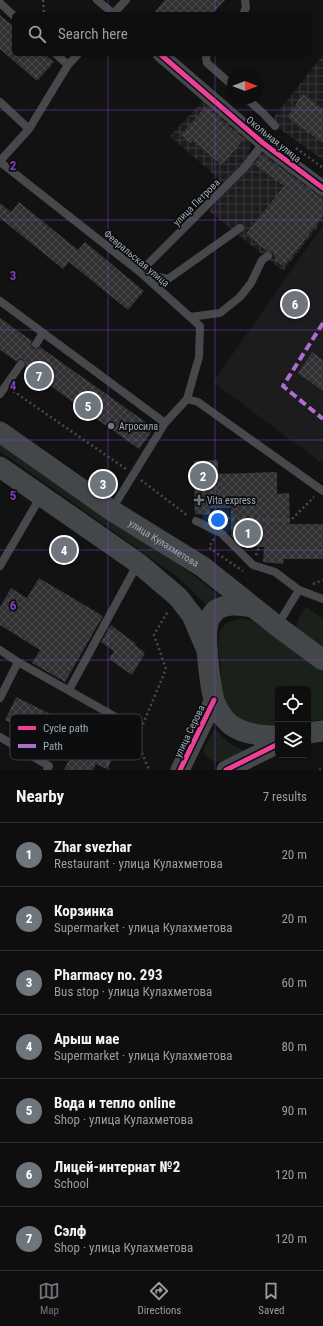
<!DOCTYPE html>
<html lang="en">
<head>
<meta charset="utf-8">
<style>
  :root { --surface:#0e0e0e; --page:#171717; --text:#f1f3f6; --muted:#9b9c9e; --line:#2e2e2e; --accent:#6f757c }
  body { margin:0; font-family:"Roboto Condensed",sans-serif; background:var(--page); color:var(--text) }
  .controls { position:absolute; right:12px; bottom:12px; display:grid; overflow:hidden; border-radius:6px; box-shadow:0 1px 3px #0004 }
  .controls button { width:36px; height:36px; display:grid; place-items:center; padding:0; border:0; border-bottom:1px solid var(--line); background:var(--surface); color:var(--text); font:20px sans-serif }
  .compass { position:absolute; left:227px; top:68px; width:36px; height:36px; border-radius:50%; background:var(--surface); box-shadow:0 1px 3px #0004; rotate:90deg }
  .you { position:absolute; left:218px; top:520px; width:14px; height:14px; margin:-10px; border:3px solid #fff; border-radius:50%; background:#1a73e8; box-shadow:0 0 0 6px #1a73e833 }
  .badge { display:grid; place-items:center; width:26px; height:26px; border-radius:50%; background:var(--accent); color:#fff; font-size:13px; font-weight:700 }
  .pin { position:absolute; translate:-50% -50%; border:2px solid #fff; box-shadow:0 1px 4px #0006 }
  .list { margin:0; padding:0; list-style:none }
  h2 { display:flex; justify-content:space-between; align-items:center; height:52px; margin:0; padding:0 16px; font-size:17px }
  h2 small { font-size:13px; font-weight:400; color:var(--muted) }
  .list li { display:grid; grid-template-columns:26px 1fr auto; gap:12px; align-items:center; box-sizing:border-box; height:64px; padding:0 16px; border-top:1px solid var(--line) }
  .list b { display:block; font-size:15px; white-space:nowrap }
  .list p { margin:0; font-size:13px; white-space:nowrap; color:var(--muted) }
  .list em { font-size:13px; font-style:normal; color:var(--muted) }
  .icon { flex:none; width:22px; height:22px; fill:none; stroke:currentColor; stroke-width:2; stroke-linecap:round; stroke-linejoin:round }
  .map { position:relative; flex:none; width:323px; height:770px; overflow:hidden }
  .search { position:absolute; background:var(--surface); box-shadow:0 1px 3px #0004; left:12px; right:12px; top:12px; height:44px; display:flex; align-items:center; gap:10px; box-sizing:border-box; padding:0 14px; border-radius:6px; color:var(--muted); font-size:15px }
  .sheet { height:500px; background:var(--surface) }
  nav { display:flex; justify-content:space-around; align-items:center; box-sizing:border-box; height:56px; border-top:1px solid var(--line); background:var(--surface); font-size:11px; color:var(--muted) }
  nav a { display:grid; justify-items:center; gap:2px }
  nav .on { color:var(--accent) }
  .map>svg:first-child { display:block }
</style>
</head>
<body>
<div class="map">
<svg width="323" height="770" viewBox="0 0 323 770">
  <defs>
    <pattern id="industrial-grid" width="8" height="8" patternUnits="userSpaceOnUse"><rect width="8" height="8" fill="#1c1c1e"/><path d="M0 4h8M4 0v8" fill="none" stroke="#3a3a3c"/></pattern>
    <pattern id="building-cross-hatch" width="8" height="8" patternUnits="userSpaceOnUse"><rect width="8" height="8" fill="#313133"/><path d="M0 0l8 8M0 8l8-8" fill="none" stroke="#4c4c4e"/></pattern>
  </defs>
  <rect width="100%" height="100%" fill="#121212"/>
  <path fill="#1c1c1e" d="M323,225V464L213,382Z"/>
  <path fill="url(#industrial-grid)" d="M323,55V160L270,122Z
    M203,101L252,138L247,167L270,141L323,181V224L321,223L283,271L209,211L217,201L219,179L170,136Z"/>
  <path fill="#1a211a" d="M0,439L192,574L219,595L207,605L179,578L0,451Z
    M306,607L323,618V650L296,629L298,619Z
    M243,618L253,621L323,672V719L308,722V689H278V730L235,721C231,713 222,701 220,693C218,686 222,676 221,669C219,645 210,623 243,618Z
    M215,728C222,739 232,745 244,751C229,759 213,770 203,751Z"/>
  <path fill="url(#building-cross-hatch)" d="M165,0H225L212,14H153Z
    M0,15L14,27V54H44L54,62L37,81L0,49Z
    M303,94L323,109V143L287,117Z
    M206,106L244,139L222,165L193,141L191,143L181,135Z
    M262,154L323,199V216L284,267L275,260L276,258L271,251H267L246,234L284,186L254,164Z
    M19,202L78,250L85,242L144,291L128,310L69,262L63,269L0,218V203L11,212Z
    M0,318L32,341L31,344L33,348L36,349L40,347L154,428L139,449L25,368L26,364L24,360L21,359L16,361L0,350Z
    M312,352L323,360V391L298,373Z
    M218,460V474L277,472V494L289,493L290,524H323V559H284L283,564L263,562L264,547H243L240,544V537L233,538L231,535V508H210V515L195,514L194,461Z
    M39,578L103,616L65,682L32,663L40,650L0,625V607L11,588L27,598Z
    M111,625L136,644L135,645L145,653L132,675L109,659L114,651L101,642Z
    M16,697L79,728L87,714L118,731L120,742L107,769L96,764L93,770H64L72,754L5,720Z"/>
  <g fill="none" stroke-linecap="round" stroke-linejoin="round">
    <path stroke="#474a4d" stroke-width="2.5" stroke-dasharray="2 3" stroke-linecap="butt" d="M43,0L44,14
      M296,148L323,168
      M13,391L126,469
      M141,480L188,516
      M221,523L223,518L260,520H291L314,497
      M214,539L209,547L215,552L243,571
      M256,555L258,550L260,520
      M313,584L323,580
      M141,729L166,669L154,635L168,611
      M140,748L149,770
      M319,770L323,769"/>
    <path stroke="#46484b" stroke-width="8" d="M97,0L114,14
      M0,3L14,16
      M113,14L126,0
      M243,14L246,8L245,0
      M56,54L68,65
      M207,54L206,58L207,63L233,86
      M246,98L263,113L275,126
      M0,102L29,129
      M0,161L29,129L68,65L78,54
      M0,162L140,272L200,326L199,357L187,399L165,423L112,509
      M140,272L245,167L263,143
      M141,272L168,279L240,228
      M0,301L165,423
      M190,317L220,313L240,297L251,283L262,260L268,256
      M36,344L43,333
      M0,394L21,364
      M187,399L198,402L323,491
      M196,521L221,533L253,565L275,572L299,590L323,599
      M0,566L41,496
      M277,626L299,590
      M0,650L18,662L121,720L136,739
      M69,690L138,563
      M0,698L18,662
      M0,737L49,766L47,770"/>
    <path stroke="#46484b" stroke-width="15" d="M160,54L263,143L323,188"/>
    <path stroke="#46484b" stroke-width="19" d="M180,770L214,700
      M226,770L278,744"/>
    <g stroke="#44474a" stroke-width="21">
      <path id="s1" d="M0,432L111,510L203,567L277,626L323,660"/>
      <path d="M0,467L138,563L178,597L192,615L207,650"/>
      <path d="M252,607C240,605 227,603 216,610C213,613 209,619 208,623C204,637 210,684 214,700C217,709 223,719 231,725C243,734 263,736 278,736"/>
      <path d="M308,733L323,731"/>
    </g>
    <path stroke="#b06ccc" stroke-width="4" stroke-dasharray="8 4" stroke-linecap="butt" d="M323,323L283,386L323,419"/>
    <g stroke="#0c0d0e" stroke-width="8">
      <path id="cycleway" d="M160,54L263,143L323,188
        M180,770L214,700
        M226,770L278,744"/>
    </g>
    <use href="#cycleway" stroke="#ea4096" stroke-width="5"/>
  </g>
  <path fill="none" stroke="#813fbe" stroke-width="1" stroke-opacity="0.55" d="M108,0V14M215,0V14M108,54V770M215,54V770M0,110H323M0,220H323M0,330H323M0,440H323M0,550H323M0,660H323"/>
  <g fill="#6f757c" stroke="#0c0d0e" stroke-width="1.5">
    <circle cx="111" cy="426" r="4"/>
    <path d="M197 494h4v4h4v4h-4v4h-4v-4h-4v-4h4z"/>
  </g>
  <g text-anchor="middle" stroke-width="3.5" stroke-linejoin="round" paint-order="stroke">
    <g font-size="10" fill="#a1aab5" stroke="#0c0d0e">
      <text transform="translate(274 139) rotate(39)" y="4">Окольная улица</text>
      <text transform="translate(196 202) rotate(-45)" y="4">улица Петрова</text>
      <text transform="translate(137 258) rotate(40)" y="4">Февральская улица</text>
      <text dy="4" stroke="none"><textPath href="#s1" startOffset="198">улица Кулахметова</textPath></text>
      <text transform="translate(189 731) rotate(-64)" y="4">улица Серова</text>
    </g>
    <g font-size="10" fill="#a1aab5" stroke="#0c0d0e" text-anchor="start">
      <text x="119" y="430">Агросила</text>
      <text x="207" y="504">Vita express</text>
    </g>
  </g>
  <rect x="10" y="714" width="132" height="46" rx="6" fill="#0c0d0e" stroke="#393c40" stroke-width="1"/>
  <rect x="18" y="726" width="18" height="4" fill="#ea4096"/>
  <rect x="18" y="744" width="18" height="4" fill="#b06ccc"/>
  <g font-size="11" fill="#a1aab5">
    <text x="43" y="732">Cycle path</text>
    <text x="43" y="750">Path</text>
  </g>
  <g font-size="13" text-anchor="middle" font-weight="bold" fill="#813fbe" stroke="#0c0d0e" stroke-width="3.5" stroke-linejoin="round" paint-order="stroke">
    <text x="13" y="170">2</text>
    <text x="13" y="280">3</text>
    <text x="13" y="390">4</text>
    <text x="13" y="500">5</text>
    <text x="13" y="610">6</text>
  </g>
</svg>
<div class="controls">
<button><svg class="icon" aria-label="locate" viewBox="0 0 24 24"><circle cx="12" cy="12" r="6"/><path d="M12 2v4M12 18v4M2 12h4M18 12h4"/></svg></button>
<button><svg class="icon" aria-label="layers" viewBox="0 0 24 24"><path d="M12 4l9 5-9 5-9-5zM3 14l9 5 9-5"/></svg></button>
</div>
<svg class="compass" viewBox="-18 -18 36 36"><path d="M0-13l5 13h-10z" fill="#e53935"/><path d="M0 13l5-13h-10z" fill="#9b9c9e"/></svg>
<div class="you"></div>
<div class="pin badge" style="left:248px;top:533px">1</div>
<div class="pin badge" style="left:203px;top:476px">2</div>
<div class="pin badge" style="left:103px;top:484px">3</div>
<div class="pin badge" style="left:64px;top:550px">4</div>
<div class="pin badge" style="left:88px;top:406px">5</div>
<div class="pin badge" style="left:295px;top:304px">6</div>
<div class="pin badge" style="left:39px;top:376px">7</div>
<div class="search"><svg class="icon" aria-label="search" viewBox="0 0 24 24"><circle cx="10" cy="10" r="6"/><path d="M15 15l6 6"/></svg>Search here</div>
</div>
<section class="sheet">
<h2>Nearby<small>7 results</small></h2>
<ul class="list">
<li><span class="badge">1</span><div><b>Zhar svezhar</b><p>Restaurant · улица Кулахметова</p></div><em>20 m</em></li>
<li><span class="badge">2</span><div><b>Корзинка</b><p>Supermarket · улица Кулахметова</p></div><em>20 m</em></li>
<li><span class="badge">3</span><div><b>Pharmacy no. 293</b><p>Bus stop · улица Кулахметова</p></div><em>60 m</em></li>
<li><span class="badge">4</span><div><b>Арыш мае</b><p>Supermarket · улица Кулахметова</p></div><em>80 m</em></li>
<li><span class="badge">5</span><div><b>Вода и тепло online</b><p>Shop · улица Кулахметова</p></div><em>90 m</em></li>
<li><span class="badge">6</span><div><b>Лицей-интернат №2</b><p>School</p></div><em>120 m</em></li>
<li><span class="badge">7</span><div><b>Сэлф</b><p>Shop · улица Кулахметова</p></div><em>120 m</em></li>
</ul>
</section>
<nav>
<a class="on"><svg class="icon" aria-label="map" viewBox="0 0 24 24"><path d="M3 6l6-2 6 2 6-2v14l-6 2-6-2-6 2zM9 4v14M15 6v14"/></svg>Map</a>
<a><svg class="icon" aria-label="directions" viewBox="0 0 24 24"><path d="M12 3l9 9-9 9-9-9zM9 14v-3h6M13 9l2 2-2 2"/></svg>Directions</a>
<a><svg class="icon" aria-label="saved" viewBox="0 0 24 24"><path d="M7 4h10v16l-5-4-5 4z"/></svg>Saved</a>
</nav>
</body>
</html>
